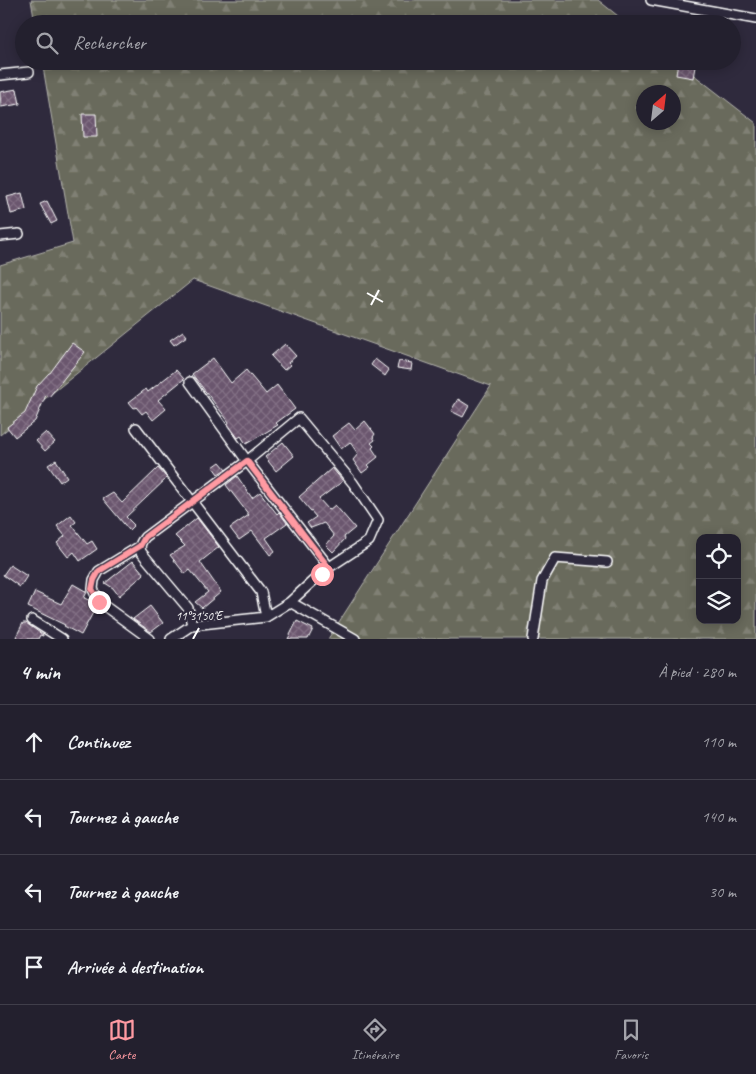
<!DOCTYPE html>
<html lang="fr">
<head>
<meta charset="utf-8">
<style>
  :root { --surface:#23202e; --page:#2b2836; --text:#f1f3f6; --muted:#a3a3aa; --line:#403e4a; --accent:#ff9aa2 }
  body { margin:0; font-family:Caveat,sans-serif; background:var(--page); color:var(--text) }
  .controls { position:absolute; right:15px; bottom:15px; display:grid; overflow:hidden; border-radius:10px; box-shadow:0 2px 12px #0003 }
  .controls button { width:45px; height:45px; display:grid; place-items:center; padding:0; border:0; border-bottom:1px solid var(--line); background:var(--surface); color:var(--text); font:25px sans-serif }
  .compass { position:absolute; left:636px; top:85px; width:45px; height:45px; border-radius:50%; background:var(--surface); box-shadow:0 2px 12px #0003; rotate:28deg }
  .stop { position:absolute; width:15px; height:15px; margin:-11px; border:4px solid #ff9aa2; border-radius:50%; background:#fff }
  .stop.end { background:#ff9aa2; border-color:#fff; box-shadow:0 1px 5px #0008 }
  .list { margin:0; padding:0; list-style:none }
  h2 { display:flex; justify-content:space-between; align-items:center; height:65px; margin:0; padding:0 20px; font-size:21px }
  h2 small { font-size:16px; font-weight:400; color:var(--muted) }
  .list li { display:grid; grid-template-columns:32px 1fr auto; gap:15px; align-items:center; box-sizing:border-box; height:75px; padding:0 20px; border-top:1px solid var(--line) }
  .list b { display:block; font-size:19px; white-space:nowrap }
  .list em { font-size:16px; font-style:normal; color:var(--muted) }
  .icon { flex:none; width:28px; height:28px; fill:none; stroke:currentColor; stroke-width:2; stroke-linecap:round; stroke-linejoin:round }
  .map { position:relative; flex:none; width:756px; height:639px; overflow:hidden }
  .search { position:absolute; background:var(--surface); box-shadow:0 2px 12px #0003; left:15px; right:15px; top:15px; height:55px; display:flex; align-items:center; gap:12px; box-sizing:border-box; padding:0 18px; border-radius:28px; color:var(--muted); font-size:19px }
  .sheet { height:365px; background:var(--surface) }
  nav { display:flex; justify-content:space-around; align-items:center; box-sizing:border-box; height:70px; border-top:1px solid var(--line); background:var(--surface); font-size:14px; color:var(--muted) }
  nav a { display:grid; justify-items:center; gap:2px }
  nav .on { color:var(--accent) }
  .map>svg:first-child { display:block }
</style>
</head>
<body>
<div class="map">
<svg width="756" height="639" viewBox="0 0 756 639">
  <defs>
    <pattern id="forest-firs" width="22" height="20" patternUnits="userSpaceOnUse" patternTransform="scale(1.25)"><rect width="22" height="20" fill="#696a5b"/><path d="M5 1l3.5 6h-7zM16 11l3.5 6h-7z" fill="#808074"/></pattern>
    <pattern id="building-cross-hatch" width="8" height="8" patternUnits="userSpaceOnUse" patternTransform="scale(1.25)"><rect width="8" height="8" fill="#6b566e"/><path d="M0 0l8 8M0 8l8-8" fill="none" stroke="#816f84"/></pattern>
  </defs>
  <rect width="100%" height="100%" fill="#2f2a3d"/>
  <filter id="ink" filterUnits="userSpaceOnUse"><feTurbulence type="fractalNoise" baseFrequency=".02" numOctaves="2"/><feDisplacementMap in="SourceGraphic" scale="10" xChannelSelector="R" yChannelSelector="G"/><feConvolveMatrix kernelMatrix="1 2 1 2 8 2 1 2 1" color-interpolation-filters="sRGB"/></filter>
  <g filter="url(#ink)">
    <path fill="url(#forest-firs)" stroke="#b4b4ad" fill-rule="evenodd" d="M31,0H598L628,24H35Z
      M42,61H676L756,123V639H328L491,386L193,280L0,435V265L73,243ZM644,92H674V122H644ZM700,538H737V620H700Z"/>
    <path fill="url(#building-cross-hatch)" stroke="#fff" d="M678,61H696L693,78L676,75Z
      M17,89L20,104L1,107L0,92Z
      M82,114H96L97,137H83Z
      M22,193L26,210L11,214L7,197Z
      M47,201L57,221L51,224L40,204Z
      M183,331L187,336L174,345L170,340Z
      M72,343L85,352L49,397L46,395L35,421L15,437L7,427L25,413L37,386L49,373H50Z
      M285,344L296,356L288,363L290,365L284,370L271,356Z
      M213,358L231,383L246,370L266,394L277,385L295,409L276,423L278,425L246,444L241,436L238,438L228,424L229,422L192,374Z
      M375,359L389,370L385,376L371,365Z
      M399,361L412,363L411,370L397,368Z
      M176,370L184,379L158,400L166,409L153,420L146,411L142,414L136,407L134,408L129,402L146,389L148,392Z
      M458,399L469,406L463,417L451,411Z
      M365,421L375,434L373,437L375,440L371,443L374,446L372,448L378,457L368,465L370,467L362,473L353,460L358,454L350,442L341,449L332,436L349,423L355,430Z
      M46,432L55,442L45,451L36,441Z
      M283,442L294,456L276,471L265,457Z
      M56,460L67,477L60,482L48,465Z
      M220,462L226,469L218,474L213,467Z
      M158,468L167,478L126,517L134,525L129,530L103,499L113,493L122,503Z
      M332,468L343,481L319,499L329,510L335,505L355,528L344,537L345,539L333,552L326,545L334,536L324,523L311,528L307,523L316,517L299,497Z
      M237,476L252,498L260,492L277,514L279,512L287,523L266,538L275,551L270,555L252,531L239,540L230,528L249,515L226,485Z
      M71,515L76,522L72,525L87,544L92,541L97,549L80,561L74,552L68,557L57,543L65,536L57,526Z
      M197,518L219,547L200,562L221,592L202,608L195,602L208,592L190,570L185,574L170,555L185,546L175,536Z
      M133,561L144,574L119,596L113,588L105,583Z
      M10,565L27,576L20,587L3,575Z
      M73,584L87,592L84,598L91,601L96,607L81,635L64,626L65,625L28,607L35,592L61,604Z
      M150,606L163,623L151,632L133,619Z
      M297,621L313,629L308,639H288Z
      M23,623H26L43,635V636L40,635L38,639H21L16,637Z"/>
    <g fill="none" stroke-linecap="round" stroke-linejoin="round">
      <g stroke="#fff" stroke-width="12">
        <path id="minor" d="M651,0L756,19
          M0,75L29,72
          M0,236L19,234
          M136,428L261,592L266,617
          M140,546L99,571L94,580L93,589L99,602L150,639
          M290,602L355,639
          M32,620L62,639
          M192,625L188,608L141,552C139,545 141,542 145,537L247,461L299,418L353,483L378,520L369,541L325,570
          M171,639L192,625L266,617L290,602L325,570L326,563L247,461L190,382
          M533,639L542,581L555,558L607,562"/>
      </g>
      <use href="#minor" stroke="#2f2a3d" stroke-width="9"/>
    </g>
  </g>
  <g fill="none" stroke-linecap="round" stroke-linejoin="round" filter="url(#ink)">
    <path stroke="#ff9aa2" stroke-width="6" d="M99,602L92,589L94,580L99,571L140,546L145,537L247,461L326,564L325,570L322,574"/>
  </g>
  <path fill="none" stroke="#fff" stroke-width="2" d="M367,293L383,302M371,305L379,290M193,639L199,628"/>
  <g font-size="12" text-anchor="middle" fill="#fff" stroke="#2f2a3d" stroke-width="4.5" stroke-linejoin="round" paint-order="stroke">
    <text x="199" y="620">11°31'50"E</text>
  </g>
</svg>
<div class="controls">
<button><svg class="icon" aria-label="locate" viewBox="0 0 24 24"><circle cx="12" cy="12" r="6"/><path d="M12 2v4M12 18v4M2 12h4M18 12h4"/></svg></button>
<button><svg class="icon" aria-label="layers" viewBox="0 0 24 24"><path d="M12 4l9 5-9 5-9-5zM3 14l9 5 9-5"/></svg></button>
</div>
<svg class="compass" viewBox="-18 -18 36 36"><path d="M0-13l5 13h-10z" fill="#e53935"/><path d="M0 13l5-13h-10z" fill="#a3a3aa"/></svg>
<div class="stop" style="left:322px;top:574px"></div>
<div class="stop end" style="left:99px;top:602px"></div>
<div class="search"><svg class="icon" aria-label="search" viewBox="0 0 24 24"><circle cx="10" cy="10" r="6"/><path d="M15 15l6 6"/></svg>Rechercher</div>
</div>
<section class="sheet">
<h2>4 min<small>À pied · 280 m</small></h2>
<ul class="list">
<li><svg class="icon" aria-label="ahead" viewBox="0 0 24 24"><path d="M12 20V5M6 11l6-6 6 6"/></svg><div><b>Continuez</b></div><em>110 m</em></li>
<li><svg class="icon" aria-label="left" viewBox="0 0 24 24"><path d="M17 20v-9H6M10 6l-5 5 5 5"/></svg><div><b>Tournez à gauche</b></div><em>140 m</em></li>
<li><svg class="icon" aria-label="left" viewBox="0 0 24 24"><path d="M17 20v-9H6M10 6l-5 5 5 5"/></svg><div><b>Tournez à gauche</b></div><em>30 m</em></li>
<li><svg class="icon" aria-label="arrive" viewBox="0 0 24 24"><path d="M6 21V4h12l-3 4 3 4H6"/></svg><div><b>Arrivée à destination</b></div></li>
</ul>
</section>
<nav>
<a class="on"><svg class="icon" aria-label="map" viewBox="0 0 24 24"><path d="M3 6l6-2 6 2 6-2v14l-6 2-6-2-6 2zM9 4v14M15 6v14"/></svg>Carte</a>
<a><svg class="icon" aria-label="directions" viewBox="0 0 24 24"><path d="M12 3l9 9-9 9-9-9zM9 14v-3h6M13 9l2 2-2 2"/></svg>Itinéraire</a>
<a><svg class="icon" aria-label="saved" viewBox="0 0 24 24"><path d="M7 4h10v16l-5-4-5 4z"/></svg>Favoris</a>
</nav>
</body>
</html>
